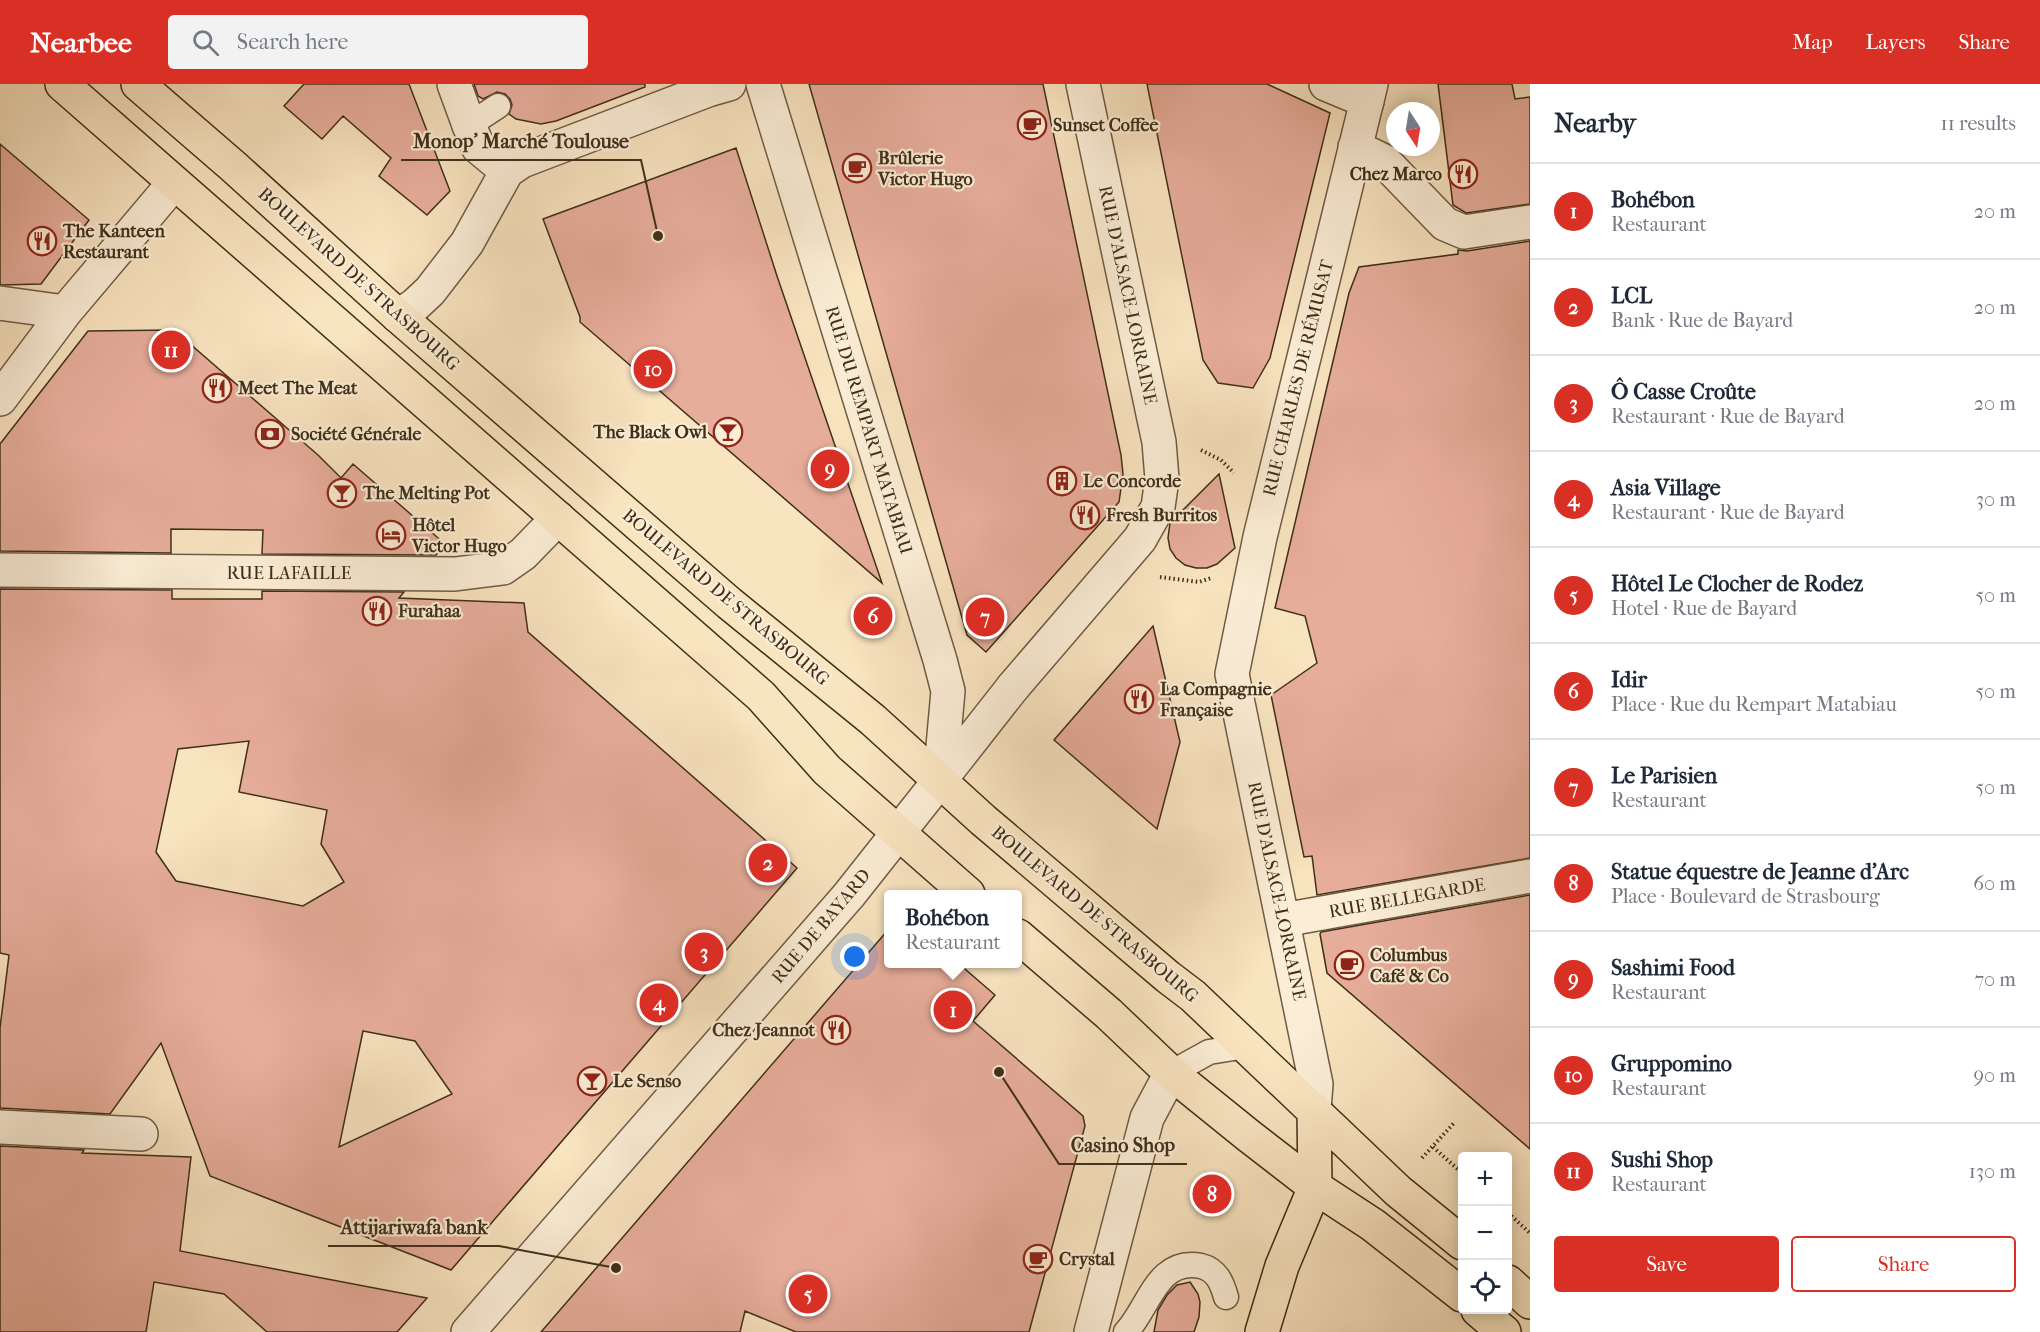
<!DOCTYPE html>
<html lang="en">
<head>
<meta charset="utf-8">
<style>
  :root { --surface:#fff; --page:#f2f2f3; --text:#1f2937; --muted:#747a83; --line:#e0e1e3; --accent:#d93025 }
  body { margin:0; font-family:"IM FELL French Canon",serif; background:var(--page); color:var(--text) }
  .controls { position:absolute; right:18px; bottom:18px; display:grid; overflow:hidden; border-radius:6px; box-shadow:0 3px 15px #0003 }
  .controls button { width:54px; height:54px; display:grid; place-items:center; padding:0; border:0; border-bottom:2px solid var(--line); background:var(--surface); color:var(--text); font:30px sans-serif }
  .compass { position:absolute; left:1386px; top:18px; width:54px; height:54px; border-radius:50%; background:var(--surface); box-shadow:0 3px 15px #0003; rotate:168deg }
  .you { position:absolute; left:855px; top:873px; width:21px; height:21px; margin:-15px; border:4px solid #fff; border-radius:50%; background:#1a73e8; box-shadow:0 0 0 9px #1a73e833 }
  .badge { display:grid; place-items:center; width:39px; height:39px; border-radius:50%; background:var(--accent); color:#fff; font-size:20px; font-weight:700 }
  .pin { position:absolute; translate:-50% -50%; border:3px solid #fff; box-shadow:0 2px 6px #0006 }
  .popup { position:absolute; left:884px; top:806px; width:138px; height:78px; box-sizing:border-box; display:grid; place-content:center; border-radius:6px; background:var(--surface); filter:drop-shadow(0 2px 4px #0005); font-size:20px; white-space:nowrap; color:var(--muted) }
  .popup b { font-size:22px; color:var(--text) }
  .popup::after { content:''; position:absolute; left:50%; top:100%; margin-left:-12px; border:12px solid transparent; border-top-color:var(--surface) }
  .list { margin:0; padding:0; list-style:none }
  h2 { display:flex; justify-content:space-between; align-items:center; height:78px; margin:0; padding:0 24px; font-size:26px }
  h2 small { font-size:20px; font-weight:400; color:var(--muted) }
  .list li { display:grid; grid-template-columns:39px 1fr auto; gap:18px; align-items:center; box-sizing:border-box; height:96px; padding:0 24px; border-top:2px solid var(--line) }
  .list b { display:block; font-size:22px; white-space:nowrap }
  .list p { margin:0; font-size:20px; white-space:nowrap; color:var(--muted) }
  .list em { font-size:20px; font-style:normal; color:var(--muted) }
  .actions { display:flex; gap:12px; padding:18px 24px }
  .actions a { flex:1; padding:14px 0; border:2px solid var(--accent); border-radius:6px; text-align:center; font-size:21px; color:var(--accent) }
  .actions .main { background:var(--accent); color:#fff }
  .icon { flex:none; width:33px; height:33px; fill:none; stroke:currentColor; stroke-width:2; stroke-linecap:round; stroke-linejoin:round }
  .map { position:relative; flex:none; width:1530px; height:1248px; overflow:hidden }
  header { display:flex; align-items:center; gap:36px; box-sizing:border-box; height:84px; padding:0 30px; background:var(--accent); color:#fff }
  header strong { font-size:28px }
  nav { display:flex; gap:33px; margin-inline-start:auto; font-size:21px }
  .search { width:420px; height:54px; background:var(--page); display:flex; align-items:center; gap:15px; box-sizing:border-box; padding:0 21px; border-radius:6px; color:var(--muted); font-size:22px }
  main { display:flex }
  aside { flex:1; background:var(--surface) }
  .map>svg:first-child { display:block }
</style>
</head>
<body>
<header>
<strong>Nearbee</strong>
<div class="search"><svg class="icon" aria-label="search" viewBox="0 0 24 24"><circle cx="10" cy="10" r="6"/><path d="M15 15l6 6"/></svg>Search here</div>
<nav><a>Map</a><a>Layers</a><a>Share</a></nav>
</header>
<main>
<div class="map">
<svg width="1530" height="1248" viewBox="0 0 1530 1248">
  <rect width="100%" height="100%" fill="#f9e4c0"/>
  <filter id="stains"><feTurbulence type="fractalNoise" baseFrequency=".00333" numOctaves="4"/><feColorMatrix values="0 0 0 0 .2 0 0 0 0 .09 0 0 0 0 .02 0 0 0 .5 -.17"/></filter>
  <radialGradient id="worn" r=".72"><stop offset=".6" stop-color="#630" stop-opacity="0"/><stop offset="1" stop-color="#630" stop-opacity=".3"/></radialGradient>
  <path fill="#e7ad9b" stroke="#3f2f19" stroke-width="1.5" fill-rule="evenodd" d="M304,0H409L450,107L427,131L379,92L391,74L343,32L322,55L284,22Z
    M474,0H645V3L556,37L541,40L516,35L509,30L512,21L510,15L505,10L497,8L483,15L478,12Z
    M809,0H1043L1121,371L1123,390L1119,418L986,568L967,551Z
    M1147,0H1267L1330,29L1270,274L1253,304L1218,299L1203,276Z
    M1438,0H1512L1515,15L1530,13V120L1466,129L1453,121Z
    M0,60L89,136L41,200L0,201Z
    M736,64L777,192L882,499L580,238V233L543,135Z
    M1530,157V774L1317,811L1312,772L1304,773L1271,611L1317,579L1305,532L1275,524L1349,209L1359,183L1458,170V166L1467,167Z
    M174,246L318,371L341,394L353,380L445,460L436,471L262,470L263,446L171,445V469L0,467V360L88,247Z
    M1219,390L1235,464L1217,480L1207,484H1196L1185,481L1176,474L1170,465L1168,454L1170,439Z
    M0,505L172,506V515H262V507L404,508L399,514L524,519L528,548L797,784L451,1186L210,1092L161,959L110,1030L0,1024V944L9,871L0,869ZM249,657L239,708L327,726L321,760L344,798L303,822L176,797L156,768L178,665ZM363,947L415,957L452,1010L339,1063Z
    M1153,542L1180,658L1157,745L1054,656Z
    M1530,811V1065L1327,889L1320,850L1321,848Z
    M888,846V879H958L995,911L973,937L1083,1032L1085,1042L1029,1248H796L745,1227L740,1248H541Z
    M0,1062L84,1066L82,1069L191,1073L180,1167L427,1214L397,1248H267L224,1210L154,1198L146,1248H0Z
    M1190,1198L1198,1210L1200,1218L1199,1233L1194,1248H1154L1158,1226L1167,1211L1177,1201Z"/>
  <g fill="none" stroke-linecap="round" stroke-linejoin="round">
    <g stroke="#6e5c43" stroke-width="27">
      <path id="service" d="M469,41L498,22
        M1171,989L1209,968L1246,962
        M1126,1248C1149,1224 1157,1173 1201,1182C1217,1186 1222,1199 1226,1213"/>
    </g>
    <g stroke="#6e5c43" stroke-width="36">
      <path id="pedestrian" d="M454,0L469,41
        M1326,0L1367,17
        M1013,603L1140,455L1158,423L1162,395L1159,358L1083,0"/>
    </g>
    <g stroke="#6e5c43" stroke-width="36">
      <path id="minor" d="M763,0L940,576L948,607L940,696
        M469,41L478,63L507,87
        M1355,63L1384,77L1445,140L1464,148L1530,138
        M0,219L65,228
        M398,232L415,221L430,207L467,159L507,87L522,77L708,6L729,0
        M0,315L65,228L174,99
        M0,486L455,490L503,484L523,470L558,434
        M940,696L1013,603
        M1283,836L1530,792
        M1314,1025L1316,1000L1232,590L1260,453L1371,0
        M0,1043L141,1050
        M1091,1248L1147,1034L1171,989"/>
    </g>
    <g stroke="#6e5c43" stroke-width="36">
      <path id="tertiary" d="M468,1248L849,811L940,696"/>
    </g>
    <g stroke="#3f2f19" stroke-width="36">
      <path id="primary" d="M62,0L761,612L827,686L968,810
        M138,0L234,83L398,232L729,519L873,636L983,736L1168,893L1193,912L1398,1107L1462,1159
        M1018,852L1109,930L1171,989L1249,1052L1315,1103L1373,1141L1462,1211
        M1508,1198L1530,1218
        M1478,1226L1504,1248
        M1262,1248L1282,1182L1315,1103L1314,1025"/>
    </g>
    <path stroke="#3f2f19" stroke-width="4" stroke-dasharray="1.5 3" stroke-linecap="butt" d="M1201,366L1221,376L1234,389
      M1160,493L1199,498L1211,494
      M1433,1063L1462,1089
      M1422,1074L1454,1039
      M1508,1129L1530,1149"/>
    <use href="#service" stroke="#fbedd6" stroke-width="24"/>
    <use href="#pedestrian" stroke="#fbedd6" stroke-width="33"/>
    <use href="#minor" stroke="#fbedd6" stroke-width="33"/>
    <use href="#tertiary" stroke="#fbedd6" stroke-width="33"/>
    <use href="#primary" stroke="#f9e4c0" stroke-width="33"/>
  </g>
  <defs>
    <g id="cafe-ring" transform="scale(1.5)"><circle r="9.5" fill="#fbedd6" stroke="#8f2418" stroke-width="1.5"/><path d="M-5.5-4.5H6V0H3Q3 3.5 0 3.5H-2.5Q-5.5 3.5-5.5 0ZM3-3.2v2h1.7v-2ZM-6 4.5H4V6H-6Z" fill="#8f2418"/></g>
    <g id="restaurant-ring" transform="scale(1.5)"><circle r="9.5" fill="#fbedd6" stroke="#8f2418" stroke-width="1.5"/><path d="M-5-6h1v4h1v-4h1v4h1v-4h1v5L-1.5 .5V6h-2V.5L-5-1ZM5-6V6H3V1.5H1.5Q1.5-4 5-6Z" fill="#8f2418"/></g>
    <g id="bar-ring" transform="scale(1.5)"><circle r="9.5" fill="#fbedd6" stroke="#8f2418" stroke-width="1.5"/><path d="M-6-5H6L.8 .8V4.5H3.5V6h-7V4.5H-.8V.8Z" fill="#8f2418"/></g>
    <g id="bank-ring" transform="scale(1.5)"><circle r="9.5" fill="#fbedd6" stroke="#8f2418" stroke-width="1.5"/><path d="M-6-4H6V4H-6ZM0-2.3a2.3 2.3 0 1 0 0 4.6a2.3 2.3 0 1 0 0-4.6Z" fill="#8f2418"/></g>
    <g id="building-ring" transform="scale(1.5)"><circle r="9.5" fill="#fbedd6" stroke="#8f2418" stroke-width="1.5"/><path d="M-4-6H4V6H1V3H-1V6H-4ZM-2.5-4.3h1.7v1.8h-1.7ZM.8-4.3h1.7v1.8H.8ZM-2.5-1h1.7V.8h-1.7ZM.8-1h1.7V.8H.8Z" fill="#8f2418"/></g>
    <g id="hotel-ring" transform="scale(1.5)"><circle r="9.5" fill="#fbedd6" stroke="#8f2418" stroke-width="1.5"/><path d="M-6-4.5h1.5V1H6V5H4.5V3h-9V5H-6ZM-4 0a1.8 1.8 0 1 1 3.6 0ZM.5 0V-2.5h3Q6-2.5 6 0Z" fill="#8f2418"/></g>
  </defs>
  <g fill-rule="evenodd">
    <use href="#cafe-ring" x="1032" y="41"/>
    <use href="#cafe-ring" x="857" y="84"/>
    <use href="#restaurant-ring" x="1463" y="90"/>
    <use href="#restaurant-ring" x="42" y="157"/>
    <use href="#restaurant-ring" x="217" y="304"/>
    <use href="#bar-ring" x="728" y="348"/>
    <use href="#bank-ring" x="270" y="350"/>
    <use href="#building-ring" x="1062" y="397"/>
    <use href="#bar-ring" x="342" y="409"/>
    <use href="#restaurant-ring" x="1085" y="431"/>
    <use href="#hotel-ring" x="391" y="451"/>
    <use href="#restaurant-ring" x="377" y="527"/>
    <use href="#restaurant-ring" x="1139" y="615"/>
    <use href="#cafe-ring" x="1349" y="881"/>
    <use href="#restaurant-ring" x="836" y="946"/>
    <use href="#bar-ring" x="592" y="997"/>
    <use href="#cafe-ring" x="1038" y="1175"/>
  </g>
  <g text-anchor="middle" stroke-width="4.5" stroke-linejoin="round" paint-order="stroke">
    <g font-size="18" font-weight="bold" fill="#3f2f19" stroke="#fbedd6" text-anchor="start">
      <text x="1053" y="47">Sunset Coffee</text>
      <text x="878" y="80">Brûlerie<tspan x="878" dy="21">Victor Hugo</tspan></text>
      <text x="1442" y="96" text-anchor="end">Chez Marco</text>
      <text x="63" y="153">The Kanteen<tspan x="63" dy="21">Restaurant</tspan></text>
      <text x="238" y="310">Meet The Meat</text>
      <text x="707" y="354" text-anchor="end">The Black Owl</text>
      <text x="291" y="356">Société Générale</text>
      <text x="1083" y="403">Le Concorde</text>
      <text x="363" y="415">The Melting Pot</text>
      <text x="1106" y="437">Fresh Burritos</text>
      <text x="412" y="447">Hôtel<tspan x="412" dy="21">Victor Hugo</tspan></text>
      <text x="398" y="533">Furahaa</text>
      <text x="1160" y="611">La Compagnie<tspan x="1160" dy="21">Française</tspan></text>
      <text x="1370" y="877">Columbus<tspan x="1370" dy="21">Café &amp; Co</tspan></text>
      <text x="815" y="952" text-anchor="end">Chez Jeannot</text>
      <text x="613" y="1003">Le Senso</text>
      <text x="1059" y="1181">Crystal</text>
    </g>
    <g font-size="18" fill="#3f2f19" stroke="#fbedd6">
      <text transform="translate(359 195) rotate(42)" y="6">BOULEVARD DE STRASBOURG</text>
      <text transform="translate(1128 211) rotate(78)" y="6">RUE D'ALSACE-LORRAINE</text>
      <text transform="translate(1298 294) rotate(-76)" y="6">RUE CHARLES DE RÉMUSAT</text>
      <text transform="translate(869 346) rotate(73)" y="6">RUE DU REMPART MATABIAU</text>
      <text x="289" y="495">RUE LAFAILLE</text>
      <text transform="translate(726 513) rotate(40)" y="6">BOULEVARD DE STRASBOURG</text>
      <text transform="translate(1277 807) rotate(78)" y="6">RUE D'ALSACE-LORRAINE</text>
      <text transform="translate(1407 814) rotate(-10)" y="6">RUE BELLEGARDE</text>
      <text transform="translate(1095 830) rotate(40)" y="6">BOULEVARD DE STRASBOURG</text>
      <text transform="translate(821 842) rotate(-50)" y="6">RUE DE BAYARD</text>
    </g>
  </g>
  <path fill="none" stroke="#3f2f19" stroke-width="2" d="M658 152L641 76H401M999 988L1059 1080H1187M616 1184L499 1162H328"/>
  <g fill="#3f2f19" stroke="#fbedd6" stroke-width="2">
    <circle cx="658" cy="152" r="6"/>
    <circle cx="999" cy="988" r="6"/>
    <circle cx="616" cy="1184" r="6"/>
  </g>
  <g font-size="20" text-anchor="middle" font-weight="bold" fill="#3f2f19" stroke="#fbedd6" stroke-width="4.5" stroke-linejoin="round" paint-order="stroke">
    <text x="521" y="64">Monop' Marché Toulouse</text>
    <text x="1123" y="1068">Casino Shop</text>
    <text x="414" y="1150">Attijariwafa bank</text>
  </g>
  <rect width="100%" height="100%" filter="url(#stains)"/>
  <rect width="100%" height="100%" fill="url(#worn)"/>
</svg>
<div class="controls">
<button>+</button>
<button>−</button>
<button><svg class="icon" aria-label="locate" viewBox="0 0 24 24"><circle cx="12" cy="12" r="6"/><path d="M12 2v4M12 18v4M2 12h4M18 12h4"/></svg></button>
</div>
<svg class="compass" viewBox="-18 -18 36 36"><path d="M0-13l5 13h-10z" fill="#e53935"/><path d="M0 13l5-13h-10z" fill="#747a83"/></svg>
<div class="you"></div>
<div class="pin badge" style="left:953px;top:926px">1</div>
<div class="popup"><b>Bohébon</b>Restaurant</div>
<div class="pin badge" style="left:768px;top:779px">2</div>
<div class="pin badge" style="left:704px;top:868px">3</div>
<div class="pin badge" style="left:659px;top:919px">4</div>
<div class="pin badge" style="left:808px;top:1210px">5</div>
<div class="pin badge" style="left:873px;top:532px">6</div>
<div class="pin badge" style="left:985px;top:533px">7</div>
<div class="pin badge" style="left:1212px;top:1110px">8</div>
<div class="pin badge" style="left:830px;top:385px">9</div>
<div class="pin badge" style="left:653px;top:285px">10</div>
<div class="pin badge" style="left:171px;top:266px">11</div>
</div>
<aside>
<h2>Nearby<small>11 results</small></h2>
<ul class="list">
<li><span class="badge">1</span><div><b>Bohébon</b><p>Restaurant</p></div><em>20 m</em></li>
<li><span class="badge">2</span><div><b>LCL</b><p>Bank · Rue de Bayard</p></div><em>20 m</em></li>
<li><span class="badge">3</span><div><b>Ô Casse Croûte</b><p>Restaurant · Rue de Bayard</p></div><em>20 m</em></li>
<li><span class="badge">4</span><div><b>Asia Village</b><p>Restaurant · Rue de Bayard</p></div><em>30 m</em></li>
<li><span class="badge">5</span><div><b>Hôtel Le Clocher de Rodez</b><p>Hotel · Rue de Bayard</p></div><em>50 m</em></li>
<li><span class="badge">6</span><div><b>Idir</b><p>Place · Rue du Rempart Matabiau</p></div><em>50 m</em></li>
<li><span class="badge">7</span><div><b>Le Parisien</b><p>Restaurant</p></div><em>50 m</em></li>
<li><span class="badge">8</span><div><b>Statue équestre de Jeanne d'Arc</b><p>Place · Boulevard de Strasbourg</p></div><em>60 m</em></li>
<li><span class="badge">9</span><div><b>Sashimi Food</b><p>Restaurant</p></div><em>70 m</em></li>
<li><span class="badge">10</span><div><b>Gruppomino</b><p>Restaurant</p></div><em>90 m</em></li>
<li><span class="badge">11</span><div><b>Sushi Shop</b><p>Restaurant</p></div><em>130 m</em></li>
</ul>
<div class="actions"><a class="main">Save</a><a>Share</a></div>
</aside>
</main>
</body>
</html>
